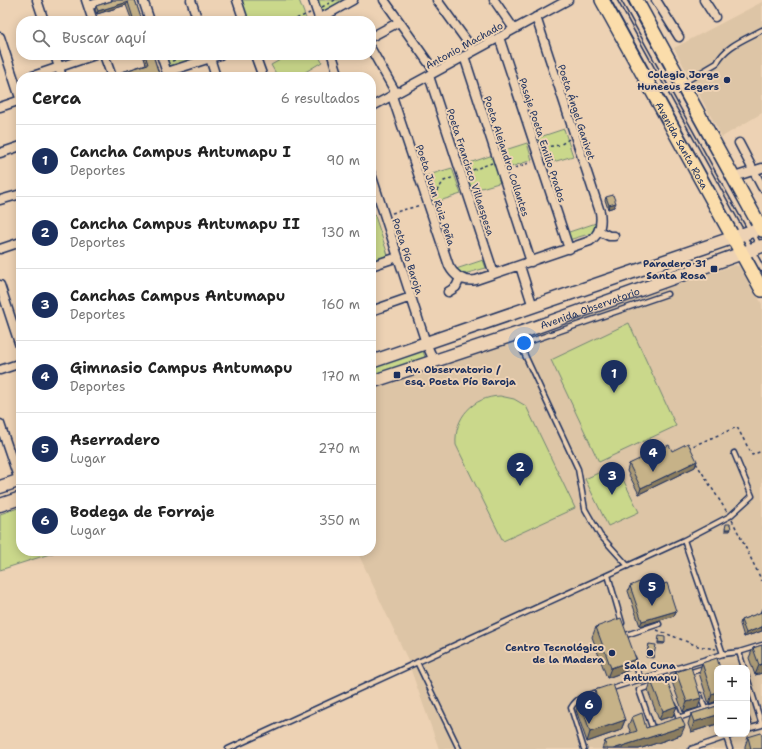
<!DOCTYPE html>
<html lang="es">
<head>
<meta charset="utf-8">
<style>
  :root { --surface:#fff; --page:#f2f2f2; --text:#222; --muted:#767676; --line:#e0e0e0; --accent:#1b2f5e }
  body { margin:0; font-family:"Shantell Sans",sans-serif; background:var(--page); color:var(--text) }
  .controls { position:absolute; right:12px; bottom:12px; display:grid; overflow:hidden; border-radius:8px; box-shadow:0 2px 10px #0003 }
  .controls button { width:36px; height:36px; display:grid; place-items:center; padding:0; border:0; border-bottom:1px solid var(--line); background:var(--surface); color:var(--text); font:20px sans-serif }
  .you { position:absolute; left:524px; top:343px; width:14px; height:14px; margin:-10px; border:3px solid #fff; border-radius:50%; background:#1a73e8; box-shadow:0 0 0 6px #1a73e833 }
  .badge { display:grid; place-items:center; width:26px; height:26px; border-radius:50%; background:var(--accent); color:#fff; font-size:13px; font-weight:700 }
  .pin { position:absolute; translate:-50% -33px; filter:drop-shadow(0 1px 2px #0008) }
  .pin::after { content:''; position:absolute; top:21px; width:14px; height:12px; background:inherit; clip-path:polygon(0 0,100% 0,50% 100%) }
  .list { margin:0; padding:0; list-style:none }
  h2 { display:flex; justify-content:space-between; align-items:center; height:52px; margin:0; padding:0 16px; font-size:17px }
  h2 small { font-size:13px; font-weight:400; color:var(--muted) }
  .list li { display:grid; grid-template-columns:26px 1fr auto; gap:12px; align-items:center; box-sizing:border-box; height:72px; padding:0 16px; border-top:1px solid var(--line) }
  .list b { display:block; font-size:15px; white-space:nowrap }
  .list p { margin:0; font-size:13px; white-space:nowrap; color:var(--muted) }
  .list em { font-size:13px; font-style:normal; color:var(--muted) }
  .icon { flex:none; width:22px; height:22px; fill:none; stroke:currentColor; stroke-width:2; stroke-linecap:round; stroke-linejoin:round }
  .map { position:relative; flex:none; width:762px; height:749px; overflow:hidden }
  .search { position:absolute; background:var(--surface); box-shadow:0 2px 10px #0003; left:16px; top:16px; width:360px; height:44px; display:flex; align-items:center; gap:10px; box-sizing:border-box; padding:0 14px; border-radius:16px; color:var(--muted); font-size:15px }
  .panel { position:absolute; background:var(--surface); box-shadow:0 2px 10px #0003; left:16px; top:72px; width:360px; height:484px; border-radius:16px }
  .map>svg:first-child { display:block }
</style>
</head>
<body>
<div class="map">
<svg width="762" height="749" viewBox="0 0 762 749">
  <rect width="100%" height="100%" fill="#edd2b4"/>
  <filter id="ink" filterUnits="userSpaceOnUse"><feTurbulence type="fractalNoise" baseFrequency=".025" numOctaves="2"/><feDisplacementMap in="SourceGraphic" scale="8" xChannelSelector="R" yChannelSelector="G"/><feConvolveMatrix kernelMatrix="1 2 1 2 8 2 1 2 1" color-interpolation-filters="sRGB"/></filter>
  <g filter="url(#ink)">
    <path fill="#ddc5a6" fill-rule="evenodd" d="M762,2V113L722,137L674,48Z
      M735,265L741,267L762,304V749H439L406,656L357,551H371V388ZM717,668H747V734H717Z"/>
    <path fill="#cad88b" stroke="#728474" d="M241,0H299L307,21H249Z
      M320,0H346L321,13L317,1Z
      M170,55H209L170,67L167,56Z
      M289,55H318L322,62L297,77H278L271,65Z
      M564,129L573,156L543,165L534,139Z
      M527,143L532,160L505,169L499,152Z
      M493,155L502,182L471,191L463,165Z
      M452,168L461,194L430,204L422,177Z
      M371,204L388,255L371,262Z
      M596,223L592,233L569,240L566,233Z
      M483,260L486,268L464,274L456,269Z
      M629,323L676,426L599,462L551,360Z
      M422,348L427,363L371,381V366Z
      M500,396L514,399L526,406L575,508L503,541L456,445C454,417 473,397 500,396Z
      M616,465L639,512L608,526L585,479Z
      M21,507V551H59L0,570V514Z"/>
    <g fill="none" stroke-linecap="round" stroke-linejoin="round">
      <g stroke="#1b2f5e" stroke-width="7">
        <path id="service" d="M614,0L762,269
          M624,0L759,245
          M683,83L717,63C725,46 746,39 762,30
          M684,540L723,654
          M628,566L600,535L585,509L578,469L523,351L528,342L667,294
          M608,575L622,623
          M626,635L659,624
          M739,652L744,668
          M633,658L641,680
          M417,662L459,749
          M688,673L704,668
          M747,677L762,725
          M663,681L678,676
          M653,685L639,690L652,727H654
          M609,689L723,654L739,652L762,645
          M700,695L705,709
          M674,705L679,718
          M678,718L717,705
          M747,719L750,728
          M747,729L762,725
          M726,737L730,749
          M228,749L684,540L730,516L752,496L734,453
          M584,749L571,708C577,697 586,695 598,692
          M691,749L735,734"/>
      </g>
      <g stroke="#1b2f5e" stroke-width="11">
        <path id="minor" d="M37,0L44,21
          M86,0L93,21
          M143,0L150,21
          M191,0L198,21
          M237,0L244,21
          M313,0L320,21
          M384,0L435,72
          M437,0L474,51
          M494,0L514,29
          M656,0L679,37
          M704,0L715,17
          M88,6L107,0
          M319,19L353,0
          M0,37L21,101
          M371,37L399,22
          M499,37L569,249
          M371,49L396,93
          M55,55L62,77
          M104,55L112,77
          M161,55L168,76
          M209,55L216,77
          M255,55L263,77
          M332,55L339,77
          M464,56L531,262
          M167,72L220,55
          M429,76L494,274
          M30,77L95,55
          M392,96L449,266C455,277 464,282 476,280L590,241C600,234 602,224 600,212L536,17
          M0,107L21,100
          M371,107L568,0
          M739,143L762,187
          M0,153L21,146
          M371,174L426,343L434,361
          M734,177L762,168
          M0,200L21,194
          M599,231L609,236H614
          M0,249L21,242
          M371,266L398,257
          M520,266L533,307
          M0,285L21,349
          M448,292L456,287L460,278
          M371,311L411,297
          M0,370L21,363
          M0,424L19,480"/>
      </g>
      <g stroke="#1b2f5e" stroke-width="15">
        <g id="secondary">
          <path d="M371,362L761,228"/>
          <path id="s1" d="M371,382L528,330L762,246"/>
          <path d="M0,487L21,480"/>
          <path d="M0,505L21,498"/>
        </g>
      </g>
      <g stroke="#1b2f5e" stroke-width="16">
        <g id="primary">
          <path id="s2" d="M602,0L762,290"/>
          <path d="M636,0L762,230"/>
        </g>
      </g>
      <path stroke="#1b2f5e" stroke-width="1.5" stroke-dasharray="3 3" stroke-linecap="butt" d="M322,7L335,0
        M291,21L310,13
        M172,61L190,55
        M544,147L560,145L569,139
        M509,170L532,162
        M467,172L492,163
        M433,196L444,181L454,177
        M392,213L421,205
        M371,215H376
        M688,448L737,427L752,455L762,451
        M696,463L727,512
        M732,520L762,581
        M657,630L698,646L716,649"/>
      <use href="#service" stroke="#edd2b4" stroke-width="4"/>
      <use href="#minor" stroke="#edd2b4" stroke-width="8"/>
      <use href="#secondary" stroke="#edd2b4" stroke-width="12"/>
      <use href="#primary" stroke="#fbddab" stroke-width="13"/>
    </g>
    <path fill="#aa9975" stroke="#1b2f5e" d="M112,0H135L142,21H132L126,5L97,14L95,10L96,6L111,1Z
      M143,55H153L160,77H118L119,73L146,64Z
      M606,197L614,207L608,209L605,200Z
      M672,451L697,461L695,467L639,494L627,471L629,464Z
      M630,586L648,590L676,611L674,616L640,626L628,591Z
      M762,608V631L744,637L740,624L741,620L760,613Z
      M596,627L632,669L607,678L592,637Z
      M649,644L654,655L653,658L646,657Z
      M762,645V673L755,675L749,658L753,648Z
      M702,663L717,701L709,704L699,673Z
      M676,672L698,708L683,712L672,682Z
      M651,681L677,706L673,716L659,720L648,691Z
      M595,690L625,720L621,730L587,742L576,710L580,700L593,696Z
      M717,706V724L691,732L688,724L691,714Z
      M632,717L646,728L681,735L639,749H602L605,741L631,733L628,726Z
      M748,737L762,749H745V746Z"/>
    <path fill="#8b7d5f" stroke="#1b2f5e" d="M128,2L126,5L97,14L98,11Z
      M111,55H118L111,57Z
      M616,203L614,207L608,209L609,205Z
      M697,461L695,467L639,494L641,488Z
      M725,529H731L730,531H725Z
      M676,611L674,616L640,626L642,621Z
      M762,627V631L744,637L746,633Z
      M658,642L665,643L664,644H658Z
      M636,659L632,669L607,678L611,668Z
      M762,664V673L755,675L759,665Z
      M717,692V701L709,704L712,694Z
      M701,698L698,708L683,712L687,702Z
      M677,706L673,716L659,720L663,711Z
      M717,715V724L691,732L694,722Z
      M625,720L621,730L587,742L590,732Z
      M685,726L681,735L639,749H613Z"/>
    <path fill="#c6b288" stroke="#1b2f5e" d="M112,0H135L142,21H134L128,2L98,11L96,6L112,1Z
      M145,55H153L160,77H120L119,73L148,64Z
      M613,195L616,203L609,205L606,197Z
      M688,443L697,461L641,488L629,464L669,445L672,451Z
      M726,524H730L731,529H725Z
      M644,580L648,590L667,583L676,611L642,621L630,586Z
      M762,612V627L746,633L741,620Z
      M621,618L636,659L611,668L596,627Z
      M659,636L665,637V643L658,642Z
      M649,644L656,645L654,655L647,654Z
      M762,645V664L759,665L753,648Z
      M717,658L720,668H717V692L712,694L702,663Z
      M691,667L701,698L687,702L676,672Z
      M665,676L677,706L663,711L651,681Z
      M613,684L625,720L590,732L580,700L596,695L595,690Z
      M717,706V715L694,722L691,714Z
      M642,713L646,728L681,717L685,726L613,749H607L605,741L637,731L632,717Z
      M761,733L762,735V749H751L748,737Z"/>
  </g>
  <g fill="#1b2f5e" stroke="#edd2b4" stroke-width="1.5">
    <circle cx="727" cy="80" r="4"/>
    <rect x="710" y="265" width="8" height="8" rx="2"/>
    <rect x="393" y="371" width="8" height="8" rx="2"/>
    <circle cx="612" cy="653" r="4"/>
    <circle cx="650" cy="653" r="4"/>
  </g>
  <g text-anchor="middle" stroke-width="4" stroke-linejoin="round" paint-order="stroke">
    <g font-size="10" fill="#1b2f5e" stroke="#edd2b4">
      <text transform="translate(464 45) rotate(-29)" y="4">Antonio Machado</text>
      <text transform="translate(577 112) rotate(72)" y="4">Poeta Ángel Ganivet</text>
      <text transform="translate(543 140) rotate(72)" y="4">Pasaje Poeta Emilio Prados</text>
      <text dy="4" stroke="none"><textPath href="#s2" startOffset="166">Avenida Santa Rosa</textPath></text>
      <text transform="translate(507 156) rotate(72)" y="4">Poeta Alejandro Collantes</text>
      <text transform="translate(471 172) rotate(72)" y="4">Poeta Francisco Villaespesa</text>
      <text transform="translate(436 195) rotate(72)" y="4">Poeta Juan Ruiz Peña</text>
      <text transform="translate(408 256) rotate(72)" y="4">Poeta Pío Baroja</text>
      <text dy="4" stroke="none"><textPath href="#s1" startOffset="231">Avenida Observatorio</textPath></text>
    </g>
    <g font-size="10" font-weight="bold" fill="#1b2f5e" stroke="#edd2b4" text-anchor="end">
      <text x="719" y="78">Colegio Jorge<tspan x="719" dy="12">Huneeus Zegers</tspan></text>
      <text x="706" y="267">Paradero 31<tspan x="706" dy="12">Santa Rosa</tspan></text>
      <text x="405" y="373" text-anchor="start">Av. Observatorio /<tspan x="405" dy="12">esq. Poeta Pío Baroja</tspan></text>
      <text x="604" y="651">Centro Tecnológico<tspan x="604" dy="12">de la Madera</tspan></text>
      <text x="650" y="669" text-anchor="middle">Sala Cuna<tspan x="650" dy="12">Antumapu</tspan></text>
    </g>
  </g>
</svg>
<div class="controls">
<button>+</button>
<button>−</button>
</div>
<div class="you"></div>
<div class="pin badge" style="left:614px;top:393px">1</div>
<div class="pin badge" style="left:520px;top:486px">2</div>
<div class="pin badge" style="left:612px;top:495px">3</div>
<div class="pin badge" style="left:653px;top:472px">4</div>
<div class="pin badge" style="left:652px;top:606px">5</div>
<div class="pin badge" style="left:589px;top:724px">6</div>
<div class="search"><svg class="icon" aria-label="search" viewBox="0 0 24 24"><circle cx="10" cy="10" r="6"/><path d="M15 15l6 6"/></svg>Buscar aquí</div>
<section class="panel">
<h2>Cerca<small>6 resultados</small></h2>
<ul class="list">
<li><span class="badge">1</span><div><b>Cancha Campus Antumapu I</b><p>Deportes</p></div><em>90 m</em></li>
<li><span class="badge">2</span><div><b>Cancha Campus Antumapu II</b><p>Deportes</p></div><em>130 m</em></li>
<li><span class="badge">3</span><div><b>Canchas Campus Antumapu</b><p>Deportes</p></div><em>160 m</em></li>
<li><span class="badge">4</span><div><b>Gimnasio Campus Antumapu</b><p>Deportes</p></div><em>170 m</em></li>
<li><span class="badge">5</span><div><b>Aserradero</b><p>Lugar</p></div><em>270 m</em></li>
<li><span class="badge">6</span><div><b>Bodega de Forraje</b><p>Lugar</p></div><em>350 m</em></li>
</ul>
</section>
</div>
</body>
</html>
